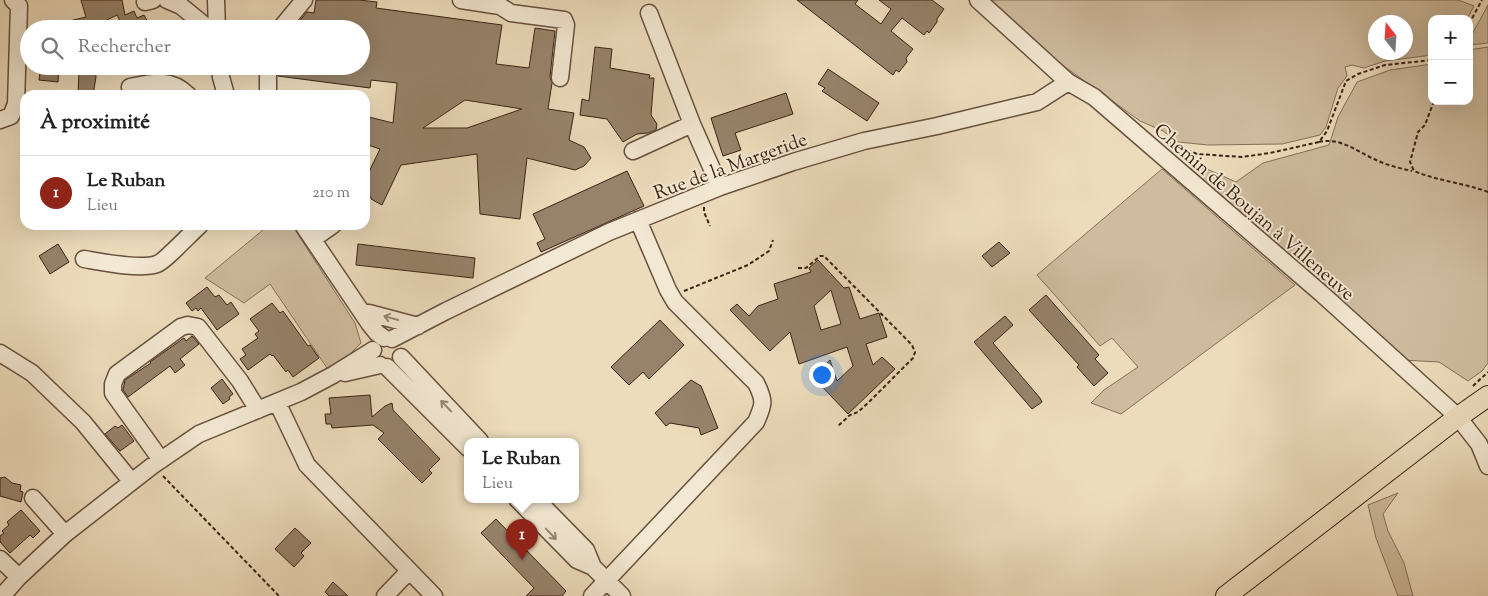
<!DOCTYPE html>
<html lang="fr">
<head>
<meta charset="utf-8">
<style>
  :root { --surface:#fff; --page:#f2f2f2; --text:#222; --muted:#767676; --line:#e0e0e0; --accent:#8f2418 }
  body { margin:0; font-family:"Sorts Mill Goudy",serif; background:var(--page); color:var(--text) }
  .controls { position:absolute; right:15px; top:15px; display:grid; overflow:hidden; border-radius:10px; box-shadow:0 5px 20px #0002 }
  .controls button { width:45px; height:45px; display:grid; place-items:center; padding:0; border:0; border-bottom:1px solid var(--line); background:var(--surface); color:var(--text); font:25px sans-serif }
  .compass { position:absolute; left:1368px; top:15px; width:45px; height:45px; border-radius:50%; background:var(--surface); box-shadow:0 5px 20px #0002; rotate:343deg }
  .you { position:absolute; left:821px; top:374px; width:18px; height:18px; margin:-12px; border:4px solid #fff; border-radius:50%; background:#1a73e8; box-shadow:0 0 0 8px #1a73e833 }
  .badge { display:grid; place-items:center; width:32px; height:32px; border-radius:50%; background:var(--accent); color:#fff; font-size:16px; font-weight:700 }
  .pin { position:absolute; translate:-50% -41px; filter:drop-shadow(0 1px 2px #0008) }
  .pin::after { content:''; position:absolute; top:26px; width:18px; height:15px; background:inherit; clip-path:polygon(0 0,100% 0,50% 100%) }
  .popup { position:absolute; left:464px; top:438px; width:115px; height:65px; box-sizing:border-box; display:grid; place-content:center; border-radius:10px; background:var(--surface); filter:drop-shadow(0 1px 4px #0005); font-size:16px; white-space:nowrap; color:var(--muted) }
  .popup b { font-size:19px; color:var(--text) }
  .popup::after { content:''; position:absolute; left:50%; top:100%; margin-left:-10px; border:10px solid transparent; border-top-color:var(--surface) }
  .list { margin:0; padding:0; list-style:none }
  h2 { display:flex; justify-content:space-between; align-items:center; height:65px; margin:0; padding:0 20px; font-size:21px }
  h2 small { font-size:16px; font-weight:400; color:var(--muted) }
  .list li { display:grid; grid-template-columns:32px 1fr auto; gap:15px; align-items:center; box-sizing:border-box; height:75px; padding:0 20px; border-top:1px solid var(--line) }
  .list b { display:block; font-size:19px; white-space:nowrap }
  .list p { margin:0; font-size:16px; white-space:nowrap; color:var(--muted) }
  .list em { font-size:16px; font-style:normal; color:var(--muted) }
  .icon { flex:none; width:28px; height:28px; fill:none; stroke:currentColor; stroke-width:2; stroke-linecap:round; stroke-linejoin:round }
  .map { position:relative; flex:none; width:1488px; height:596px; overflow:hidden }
  .search { position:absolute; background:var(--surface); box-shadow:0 5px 20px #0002; left:20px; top:20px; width:350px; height:55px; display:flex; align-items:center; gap:12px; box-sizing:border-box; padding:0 18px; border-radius:28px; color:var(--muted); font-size:19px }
  .panel { position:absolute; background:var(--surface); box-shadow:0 5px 20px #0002; left:20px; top:90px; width:350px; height:140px; border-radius:15px }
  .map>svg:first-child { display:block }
</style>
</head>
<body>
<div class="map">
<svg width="1488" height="596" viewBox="0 0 1488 596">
  <rect width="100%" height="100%" fill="#eddcbc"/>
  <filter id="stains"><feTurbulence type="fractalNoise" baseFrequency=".004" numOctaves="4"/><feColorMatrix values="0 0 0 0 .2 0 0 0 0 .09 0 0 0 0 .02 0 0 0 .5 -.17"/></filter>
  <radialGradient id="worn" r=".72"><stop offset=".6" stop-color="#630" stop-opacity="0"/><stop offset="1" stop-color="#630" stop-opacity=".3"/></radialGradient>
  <path fill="#cfbc9f" stroke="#846f59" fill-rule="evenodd" d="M989,0H1458L1474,6L1467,19H1432V55L1385,61L1364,68L1352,65L1345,67L1347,76L1338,88L1326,127L1320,135L1282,144L1208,145L1178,142L1163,131L1140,121L1054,59ZM1376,22H1406V52H1376Z
    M1488,5V43L1469,45V40Z
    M1488,47V363L1482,371L1468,381L1439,362L1402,360L1186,168L1207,169L1236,182L1263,163L1329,145L1338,117L1357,82L1390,70L1432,64V101H1469V50Z
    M1162,169L1295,285L1121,414L1091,403L1104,390L1138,367L1112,338L1100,346L1037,275Z
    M269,225H292L355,323L361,343L350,354L327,368L270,284L244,303L205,278Z
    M1398,493L1383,514L1388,531L1404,563L1413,596H1398L1376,538L1368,505Z"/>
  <path fill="#97836b" stroke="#3a2213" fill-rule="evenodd" d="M81,0H122L125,15L134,11L137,18L144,15L150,26L144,29H124L117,15L89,29H53V25L86,17Z
    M316,0H359L377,2L376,8L502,25L496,64L529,68L535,28L555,31L550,77L552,83L548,109L574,113L569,140L584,147L591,158L584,166L575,170L527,158L520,219L480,214L477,154L401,165L382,205L371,199V197L365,194V180L380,149L365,144V116L393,123L397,83L371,80L370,88L278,76V66L320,70L321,66H361V29H293L307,12L314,13ZM465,100L522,109L467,128H423Z
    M797,0H858L855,4L881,24L891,9L879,0H932L944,9L937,19V22L929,33L927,31L924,35L902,18L891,31L913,49L906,58L907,62L899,72L896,70L893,75Z
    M595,47L612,49L610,68L650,75L649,78H654L651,115L657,124L656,130L648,133L637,134L623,142L607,119L580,115L582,99L589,101Z
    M41,66H59L58,82L39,80Z
    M74,66L95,67L96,77L93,95H78L79,72Z
    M828,69L879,103L867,121L822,91L825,88L818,84Z
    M786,93L793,114L735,133L741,150L723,156L711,118Z
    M627,171L644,206L541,252L537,243L545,239L533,214Z
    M999,242L1010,253L992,267L982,256Z
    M58,244L69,262L50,274L39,256Z
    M358,244L475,258L473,278L356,265Z
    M818,260L844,288L849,287L860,319L879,313L887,337L866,344L873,365L882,357L895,369L848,414L813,377L830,360L837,381L853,366L847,347L799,364L790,332L770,351L730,310L737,304L749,316L758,306L778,299L774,284L811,272L809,268ZM831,290L841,324L821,330L814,306Z
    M207,287L215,297L219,295L227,305L231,302L239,314L217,330L201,308L198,311L196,308L192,311L186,303Z
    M1046,295L1099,355L1095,359L1108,373L1094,386L1077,367L1079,365L1029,310Z
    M272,303L280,313L283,311L308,346L310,345L319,358L293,377L288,370L286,372L273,355L272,356L270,354L248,370L240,359L246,355L242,349L258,338L255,334L259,331L250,319Z
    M1005,316L1013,325L993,343L1040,398L1042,402L1032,409L974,342Z
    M660,320L684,345L649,379L643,372L629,385L611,367Z
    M192,336L199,344L180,359L185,365L175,373L170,366L128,397L123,390L125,380L151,363L150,362L184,338L186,341Z
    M222,379L233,394L229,397L230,399L223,404L211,388Z
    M691,380L701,386L718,428L701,435L699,428L670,423L666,426L655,413Z
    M370,395L372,417L385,406L392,403L393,410L440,459L429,470L432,473L422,483L378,439L384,433L373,425L332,428L331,424H326L325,414H331L329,398Z
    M122,425L134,441L120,451L105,434L115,426L118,428Z
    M5,477L12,483L21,485L20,491L23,492L21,502L0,496V478Z
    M21,510L40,531L33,538L30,535L10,553L0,542V536L4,533L2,531L9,525L7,522Z
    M496,519L566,591L562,596H526L534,588L481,533Z
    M295,528L311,543L301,553L304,556L294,567L275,549Z
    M333,582L348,596H329L325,592Z"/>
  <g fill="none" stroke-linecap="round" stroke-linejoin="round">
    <g stroke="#67503d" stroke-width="19">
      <path id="minor" d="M167,0L181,6L209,29
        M216,0L217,29
        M461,0L500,6L511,13L564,20L566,25L560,78
        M978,0L1068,82L1094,97L1322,294L1458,417L1479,444L1488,466
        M145,2L153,0
        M649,13L692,124L720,187
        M280,29L304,0
        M220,66L221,77L226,95
        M268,66V95
        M130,87C153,82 171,78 188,95
        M0,120L11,116L16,104L19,6L13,0
        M633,151L692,124
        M303,225L369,323L377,333L384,338
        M313,239L333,225
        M84,259C102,262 140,270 157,264C164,262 192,232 200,225
        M363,313H369L418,326
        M392,339L446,311L609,232L720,187L793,162L864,141L937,126L1037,102L1068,82
        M0,353L32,373L83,422L131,481
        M401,357L480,441
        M387,367L468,448
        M345,373L380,365
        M277,402L307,465L434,596
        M161,460L113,393V384L117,374L181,327L188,325L198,327L240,381L258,410
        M33,498L65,534
        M517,499L577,560L593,567L622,596
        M536,499L586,550L593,567
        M0,559L19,577
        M2,596L19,577L65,534L152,466L199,434L301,392L333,375L373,350
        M385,596L409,571
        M592,596L756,422C764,404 765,401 756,383L675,302L668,290L638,220"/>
    </g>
    <g stroke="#3a2213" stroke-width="22">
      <path id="major" d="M1226,596L1458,417L1488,396"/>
    </g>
    <path stroke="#3a2213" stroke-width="2" stroke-dasharray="4 2.5" stroke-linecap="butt" d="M1469,24L1482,0
      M1434,101L1425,125L1418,132L1410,162L1414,171C1438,181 1464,183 1488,192
      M1319,142C1340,137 1356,151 1374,159C1386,165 1399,168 1412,171
      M1169,143L1197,154L1242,157L1270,153L1319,142L1327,131L1346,81L1358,74L1385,65L1432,60
      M704,207V212L710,226
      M798,268H806L820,256H824L912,345L915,352L913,358L868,403L858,412L850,415L838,426
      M684,291L748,265L769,251L773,240
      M1473,386L1488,372
      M163,476L279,596"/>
    <use href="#minor" stroke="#f3e8d3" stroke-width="16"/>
    <use href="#major" stroke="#eddcbc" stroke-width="20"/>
  </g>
  <defs><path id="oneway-shaft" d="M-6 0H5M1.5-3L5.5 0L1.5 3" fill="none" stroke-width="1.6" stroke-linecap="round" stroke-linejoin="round" transform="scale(1.25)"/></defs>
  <g stroke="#968573">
    <use href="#oneway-shaft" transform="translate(391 318) rotate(-165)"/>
    <use href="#oneway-shaft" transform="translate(446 406) rotate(-134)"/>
    <use href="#oneway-shaft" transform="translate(551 534) rotate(46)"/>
  </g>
  <g text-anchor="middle" stroke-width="4" stroke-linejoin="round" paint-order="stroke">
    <g font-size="19" fill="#3a2213" stroke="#f3e8d3">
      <text transform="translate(730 165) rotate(-20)" y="7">Rue de la Margeride</text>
      <text transform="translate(1255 211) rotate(41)" y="7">Chemin de Boujan à Villeneuve</text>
    </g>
  </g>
  <rect width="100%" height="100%" filter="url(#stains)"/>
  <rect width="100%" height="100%" fill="url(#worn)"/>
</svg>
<div class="controls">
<button>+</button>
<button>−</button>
</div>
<svg class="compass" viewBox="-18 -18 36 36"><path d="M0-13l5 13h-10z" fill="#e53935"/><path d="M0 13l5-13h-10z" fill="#767676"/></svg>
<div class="you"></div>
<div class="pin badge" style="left:522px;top:560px">1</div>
<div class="popup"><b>Le Ruban</b>Lieu</div>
<div class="search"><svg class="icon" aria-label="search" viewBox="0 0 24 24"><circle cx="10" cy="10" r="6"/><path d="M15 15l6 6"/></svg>Rechercher</div>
<section class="panel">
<h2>À proximité<small></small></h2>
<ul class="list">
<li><span class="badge">1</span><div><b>Le Ruban</b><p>Lieu</p></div><em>210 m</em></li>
</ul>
</section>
</div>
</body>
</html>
